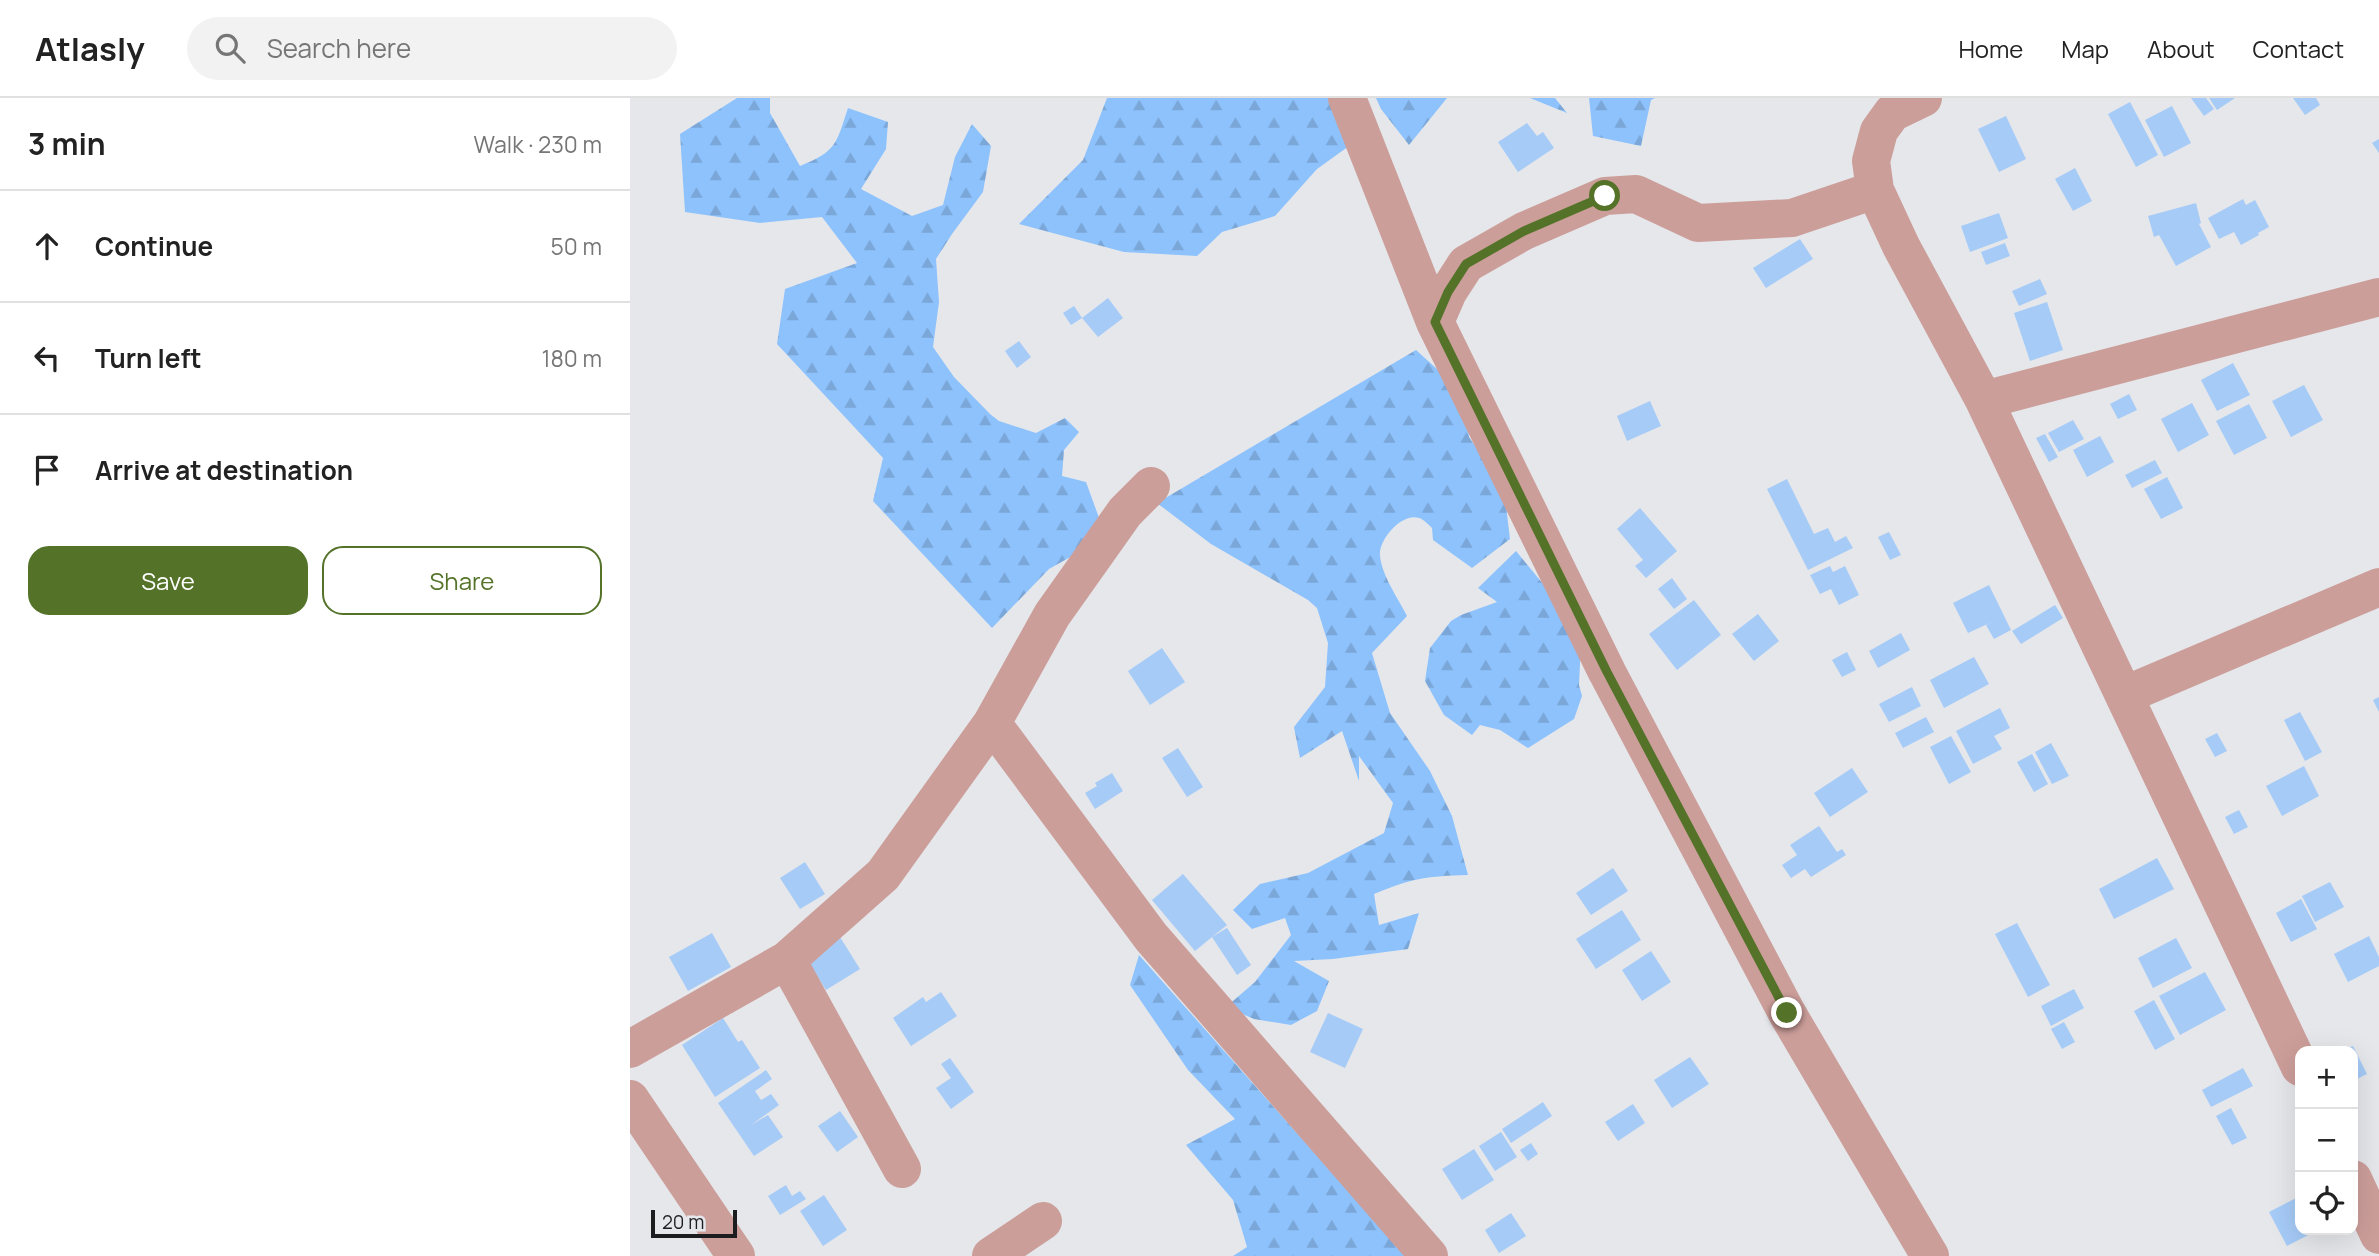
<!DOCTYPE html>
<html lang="en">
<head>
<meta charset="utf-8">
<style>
  :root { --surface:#fff; --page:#f2f2f2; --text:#222; --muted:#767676; --line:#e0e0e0; --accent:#547329 }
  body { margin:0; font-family:Manrope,sans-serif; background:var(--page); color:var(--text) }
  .controls { position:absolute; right:21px; bottom:21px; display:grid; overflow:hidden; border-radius:14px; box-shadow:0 7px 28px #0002 }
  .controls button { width:63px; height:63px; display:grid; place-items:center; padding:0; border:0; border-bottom:2px solid var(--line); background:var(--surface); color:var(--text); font:35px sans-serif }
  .scale { position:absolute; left:21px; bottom:18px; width:86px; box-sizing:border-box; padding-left:7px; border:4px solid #1c1d1e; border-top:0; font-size:19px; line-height:24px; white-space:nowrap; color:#1c1d1e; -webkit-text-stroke:5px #e5e7eb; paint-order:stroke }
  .stop { position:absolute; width:21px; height:21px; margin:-16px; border:5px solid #547329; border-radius:50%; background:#fff }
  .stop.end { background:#547329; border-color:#fff; box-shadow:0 2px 7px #0008 }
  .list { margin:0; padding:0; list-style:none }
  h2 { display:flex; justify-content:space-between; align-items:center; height:91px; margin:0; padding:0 28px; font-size:30px }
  h2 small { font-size:23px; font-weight:400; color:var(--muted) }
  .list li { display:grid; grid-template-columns:46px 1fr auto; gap:21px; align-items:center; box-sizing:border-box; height:112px; padding:0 28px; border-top:2px solid var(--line) }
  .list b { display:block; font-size:26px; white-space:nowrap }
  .list em { font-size:23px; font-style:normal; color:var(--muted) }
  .actions { display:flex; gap:14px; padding:21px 28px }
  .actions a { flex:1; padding:16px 0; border:2px solid var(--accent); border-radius:21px; text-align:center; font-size:24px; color:var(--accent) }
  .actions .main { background:var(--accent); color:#fff }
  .icon { flex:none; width:38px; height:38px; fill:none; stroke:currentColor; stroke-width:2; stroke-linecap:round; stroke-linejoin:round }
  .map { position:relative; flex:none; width:1749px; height:1158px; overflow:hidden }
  header { display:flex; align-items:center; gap:42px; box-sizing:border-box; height:98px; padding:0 35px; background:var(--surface); border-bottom:2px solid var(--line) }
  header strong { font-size:33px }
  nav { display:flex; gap:38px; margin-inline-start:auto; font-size:24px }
  .search { width:490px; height:63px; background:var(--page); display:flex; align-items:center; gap:18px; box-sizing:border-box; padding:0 24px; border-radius:38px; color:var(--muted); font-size:26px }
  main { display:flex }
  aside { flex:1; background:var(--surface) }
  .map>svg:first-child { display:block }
</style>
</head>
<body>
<header>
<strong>Atlasly</strong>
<div class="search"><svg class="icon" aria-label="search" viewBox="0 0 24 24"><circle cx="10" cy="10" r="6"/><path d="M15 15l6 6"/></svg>Search here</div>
<nav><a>Home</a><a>Map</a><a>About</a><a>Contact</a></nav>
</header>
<main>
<aside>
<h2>3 min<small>Walk · 230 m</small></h2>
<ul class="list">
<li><svg class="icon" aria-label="ahead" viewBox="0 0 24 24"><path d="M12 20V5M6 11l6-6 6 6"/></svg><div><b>Continue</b></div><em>50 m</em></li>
<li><svg class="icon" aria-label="left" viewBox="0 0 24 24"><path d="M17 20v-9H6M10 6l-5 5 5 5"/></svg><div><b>Turn left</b></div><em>180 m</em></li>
<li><svg class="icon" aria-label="arrive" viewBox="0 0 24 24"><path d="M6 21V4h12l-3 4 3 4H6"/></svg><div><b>Arrive at destination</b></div></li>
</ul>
<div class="actions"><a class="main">Save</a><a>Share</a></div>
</aside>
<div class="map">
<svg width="1749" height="1158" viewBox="0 0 1749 1158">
  <defs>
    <pattern id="forest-firs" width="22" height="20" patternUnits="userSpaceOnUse" patternTransform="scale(1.75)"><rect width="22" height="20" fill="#8ec2fc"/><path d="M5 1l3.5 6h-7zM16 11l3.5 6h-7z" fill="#7aa6d8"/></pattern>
  </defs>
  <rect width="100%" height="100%" fill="#e5e7eb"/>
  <path fill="url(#forest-firs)" d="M107,0H140V15L170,68C207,53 206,46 218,10L258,24L256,51L231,91L282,118L313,107L325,59L342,26L361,48L353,94L322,136L306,161L309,204L303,249L324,279L360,316L369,323L406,335L435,320L449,334L434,352L432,378L456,384L476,439L419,471L362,530L243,403L253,360L147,246L155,191L227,165L192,119L130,125L55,114L50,36Z
    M477,0H715L726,43L687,71L645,118L592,134L567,158L494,154L389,126L453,62Z
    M746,0H817L779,47L751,11Z
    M900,0H925L937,15Z
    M959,0H1025L1021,2L1011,48L963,38Z
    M786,252L818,281L838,327L839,339L874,391L880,441L842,470L803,442L802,430C799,427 793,421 789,420C772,414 748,442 750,458C752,478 768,500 777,518L742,555L760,615L800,673L822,718L838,777C797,778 782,780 744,796L749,827L789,815L778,851L703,861L664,863L699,883L687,913L661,927L624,921L596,909L625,884L661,837L655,820L622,831L603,812L630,786L678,775L754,735L763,705L729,658V683L712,633L670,660L664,629L695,589L698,545L687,510L678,502L581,446L527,405Z
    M886,453L932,509L951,544L949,587L952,598L944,621L898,650L870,632L850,627L842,637L814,617L795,583L800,550L821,523L831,517L867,504L848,490Z
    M509,857L776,1158H603L617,1149L603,1102L556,1047L605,1021L558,972L500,887Z"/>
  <path fill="#a6cbf7" d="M1561,0H1576L1584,11L1574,18Z
    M1579,0H1605L1587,12Z
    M1663,0H1686L1690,7L1675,17Z
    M1500,4L1528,57L1506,69L1478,16Z
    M1542,8L1561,45L1534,59L1515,22Z
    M1376,18L1396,61L1369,74L1348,31Z
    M897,25L907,38L913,34L924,50L888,74L868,44Z
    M1749,41V55L1742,45Z
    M1445,70L1462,103L1443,113L1425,81Z
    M1613,101L1616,107L1625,102L1639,129L1628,135L1629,137L1611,147L1604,134L1589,141L1578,120Z
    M1566,105L1571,125L1569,126L1581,149L1546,168L1529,137L1524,139L1518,118Z
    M1369,115L1378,140L1340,154L1331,128Z
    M1170,141L1183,161L1136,190L1123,170Z
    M1375,145L1380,158L1356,167L1351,154Z
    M1410,181L1417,196L1389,208L1382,193Z
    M478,200L493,220L468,239L452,220Z
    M1417,204L1433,252L1400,263L1384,215Z
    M444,208L452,220L441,227L433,215Z
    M389,243L401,259L387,270L375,253Z
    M1603,265L1620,297L1587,313L1571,282Z
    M1674,287L1693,322L1661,339L1642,303Z
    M1499,296L1507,312L1488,321L1480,306Z
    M1020,303L1031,328L997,343L987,318Z
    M1562,305L1579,337L1548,354L1531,321Z
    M1619,306L1637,340L1604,357L1586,323Z
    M1443,322L1454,341L1429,354L1418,335Z
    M1415,336L1428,359L1419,364L1406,340Z
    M1470,338L1484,364L1457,379L1443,352Z
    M1525,362L1532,375L1502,390L1495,377Z
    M1537,379L1553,410L1531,421L1514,391Z
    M1157,381L1184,436L1198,430L1205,444L1216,438L1223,450L1178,472L1137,391Z
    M1010,410L1047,453L1016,480L1005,468L1013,462L987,431Z
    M1259,434L1271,457L1260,462L1248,439Z
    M1200,468L1203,474L1215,468L1229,497L1209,507L1201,491L1190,496L1180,477Z
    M1042,480L1057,501L1044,511L1028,491Z
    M1359,487L1381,532L1364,541L1356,527L1364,523L1338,535L1323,505Z
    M1064,502L1091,537L1047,572L1019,536Z
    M1425,507L1433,520L1391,546L1382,533Z
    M1128,516L1149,543L1124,563L1102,536Z
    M1271,535L1280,552L1248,570L1239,553Z
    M532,550L555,584L520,607L498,573Z
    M1217,554L1226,572L1212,579L1202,562Z
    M1344,559L1359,586L1314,610L1300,582Z
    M1282,589L1291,608L1259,624L1249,606Z
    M1749,599V614L1743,602Z
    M1370,610L1380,630L1364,638L1372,651L1343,666L1326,633Z
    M1670,614L1692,654L1675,663L1654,622Z
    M1296,619L1304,634L1273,650L1265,635Z
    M1587,635L1597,653L1585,659L1575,641Z
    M1321,638L1341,674L1319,686L1300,649Z
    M1421,645L1439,678L1422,686L1405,654Z
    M548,650L573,689L557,699L532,660Z
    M1402,656L1418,686L1404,694L1387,664Z
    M1674,668L1689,698L1652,718L1636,688Z
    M1222,670L1238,694L1200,719L1184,695Z
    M482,675L493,693L465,711L455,695L467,688L465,685Z
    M1609,712L1618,729L1604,736L1595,719Z
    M1189,728L1207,754L1212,751L1216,757L1181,779L1175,771L1161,780L1152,767L1167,757L1160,747Z
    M1527,760L1544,791L1484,821L1469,791Z
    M175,764L195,796L170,811L150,780Z
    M983,770L998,793L961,817L946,795Z
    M553,776L597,827L582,839L597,830L621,867L607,877L582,839L565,853L522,802Z
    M1700,784L1714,809L1685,824L1672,798Z
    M1671,801L1687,831L1661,844L1646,815Z
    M992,812L1011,842L966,871L946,841Z
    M1387,825L1420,887L1398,899L1365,836Z
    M82,835L101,869L58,893L39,859Z
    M1739,838L1749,859V868L1718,884L1704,856Z
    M210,839L230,871L196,892L176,860Z
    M1546,840L1562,870L1523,890L1508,860Z
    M1021,853L1041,884L1012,903L992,872Z
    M1575,874L1596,912L1550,937L1529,898Z
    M1444,891L1454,910L1421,928L1411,908Z
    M311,894L327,918L281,948L263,920L293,899L296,904Z
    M1524,902L1545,941L1525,952L1504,913Z
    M698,915L733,931L715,970L680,954Z
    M93,920L108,944L112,942L130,970L85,999L52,947Z
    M1434,924L1445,944L1432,951L1421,931Z
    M1723,948L1737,976L1725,982L1723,953H1713Z
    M1060,959L1079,986L1042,1010L1024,982Z
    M320,960L344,994L321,1011L306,990L321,980L311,966Z
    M1613,970L1623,988L1581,1009L1572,992Z
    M136,972L142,981L125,993L131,1002L141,996L149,1007L121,1027L138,1017L153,1039L124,1058L88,1005Z
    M913,1004L922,1018L881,1045L872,1031Z
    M1003,1006L1015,1025L988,1043L975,1024Z
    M1601,1010L1617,1040L1602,1047L1586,1018Z
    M210,1013L228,1039L207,1054L188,1028Z
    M871,1034L887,1059L865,1073L849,1048Z
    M901,1045L908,1056L898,1063L890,1052Z
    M844,1051L864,1082L832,1102L812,1071Z
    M156,1087L162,1098L170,1093L176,1101L150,1117L138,1098Z
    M194,1097L217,1132L193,1148L170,1113Z
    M1670,1098V1132H1688L1657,1148L1639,1114Z
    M881,1115L896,1138L869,1155L855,1132Z"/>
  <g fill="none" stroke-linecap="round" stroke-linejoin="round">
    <path stroke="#cc9e9a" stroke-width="38" d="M717,0L805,224L977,574L1157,915L1300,1158
      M1293,0L1262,15L1249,33L1241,63L1245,92L1271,148L1354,302L1670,969
      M805,224L818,194L836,166L894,133L975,98L1006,96L1068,125L1162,120L1245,92
      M1354,302L1749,199
      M1495,597L1749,489
      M362,625L521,839L799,1158
      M157,862L272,1071
      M0,951L157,862L253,777L362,625L422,517L495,414L521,388
      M0,1001L106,1158
      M1723,1081L1749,1137
      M361,1158L413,1123"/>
  </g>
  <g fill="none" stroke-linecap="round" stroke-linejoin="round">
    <path stroke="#547329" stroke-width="9" d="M975,98L894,133L836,166L818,194L805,224L977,574L1157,915"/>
  </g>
</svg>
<div class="controls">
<button>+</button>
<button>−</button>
<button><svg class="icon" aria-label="locate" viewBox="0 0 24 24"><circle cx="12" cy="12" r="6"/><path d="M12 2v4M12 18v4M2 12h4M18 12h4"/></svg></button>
</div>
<div class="scale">20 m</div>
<div class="stop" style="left:975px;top:98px"></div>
<div class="stop end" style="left:1157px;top:915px"></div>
</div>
</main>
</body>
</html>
